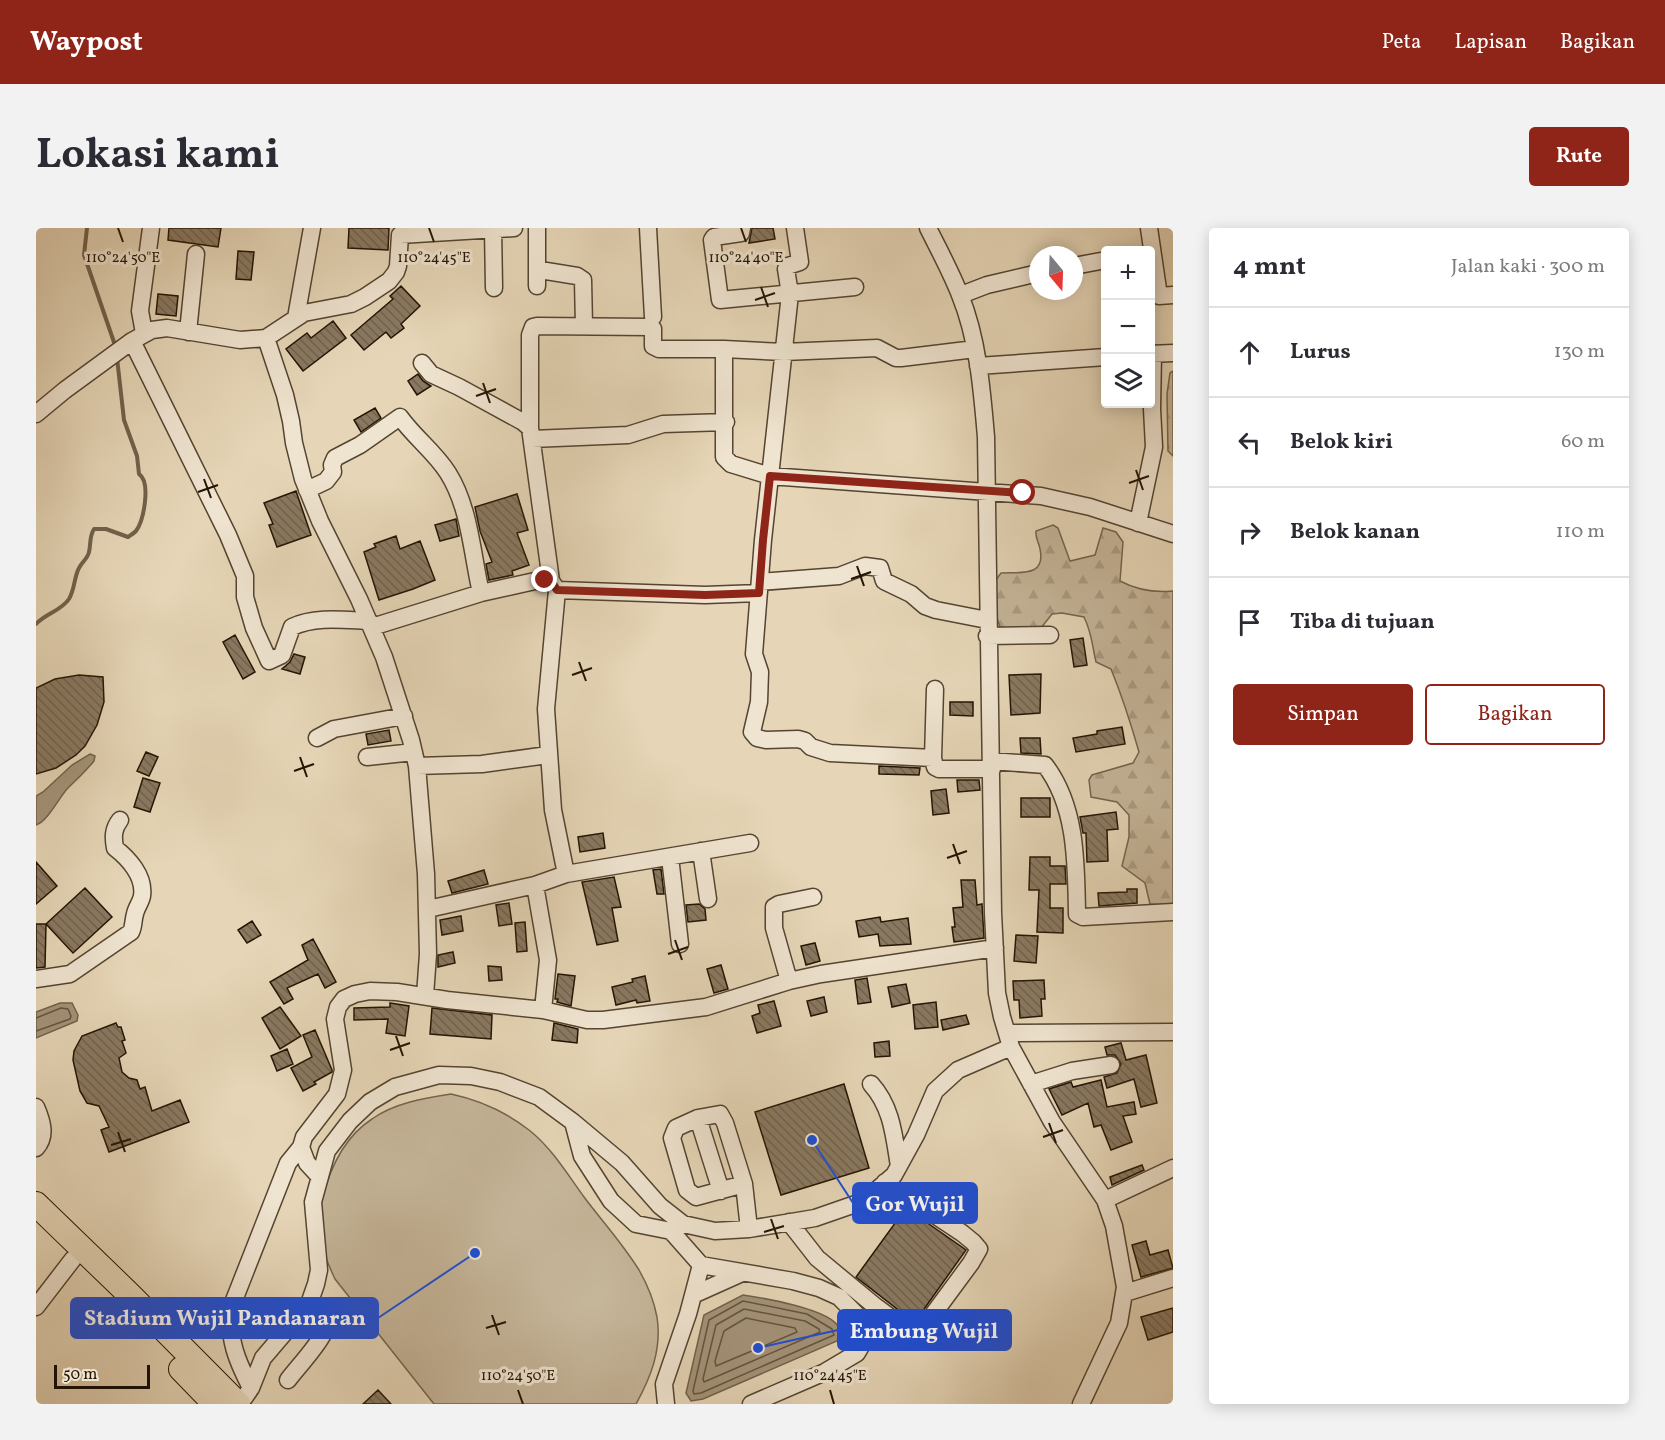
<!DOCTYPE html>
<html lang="id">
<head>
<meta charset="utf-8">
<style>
  :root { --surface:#fff; --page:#f2f2f3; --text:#2b2b33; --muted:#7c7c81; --line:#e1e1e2; --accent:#8f2418 }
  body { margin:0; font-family:Vollkorn,serif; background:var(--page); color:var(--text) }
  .controls { position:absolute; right:18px; top:18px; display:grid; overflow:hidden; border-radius:6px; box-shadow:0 3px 15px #0003 }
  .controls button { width:54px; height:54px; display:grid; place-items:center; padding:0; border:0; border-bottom:2px solid var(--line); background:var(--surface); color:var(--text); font:30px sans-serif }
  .compass { position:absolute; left:993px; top:18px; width:54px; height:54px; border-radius:50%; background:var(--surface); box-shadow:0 3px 15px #0003; rotate:161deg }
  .scale { position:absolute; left:18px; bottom:15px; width:96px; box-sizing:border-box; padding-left:6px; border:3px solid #241404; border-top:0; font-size:16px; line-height:21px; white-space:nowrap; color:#241404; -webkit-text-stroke:4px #efe4d0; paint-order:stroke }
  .stop { position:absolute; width:18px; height:18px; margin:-14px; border:4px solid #8f2418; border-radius:50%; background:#fff }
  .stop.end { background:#8f2418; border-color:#fff; box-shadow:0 2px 6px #0008 }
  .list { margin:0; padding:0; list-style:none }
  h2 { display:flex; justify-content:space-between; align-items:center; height:78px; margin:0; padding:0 24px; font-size:26px }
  h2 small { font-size:20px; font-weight:400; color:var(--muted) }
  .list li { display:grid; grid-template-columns:39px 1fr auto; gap:18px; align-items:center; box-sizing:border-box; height:90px; padding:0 24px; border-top:2px solid var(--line) }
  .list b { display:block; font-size:22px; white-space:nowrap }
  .list em { font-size:20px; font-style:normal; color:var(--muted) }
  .actions { display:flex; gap:12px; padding:18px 24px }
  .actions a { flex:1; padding:14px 0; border:2px solid var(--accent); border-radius:6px; text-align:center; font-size:21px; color:var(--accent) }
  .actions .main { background:var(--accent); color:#fff }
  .icon { flex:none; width:33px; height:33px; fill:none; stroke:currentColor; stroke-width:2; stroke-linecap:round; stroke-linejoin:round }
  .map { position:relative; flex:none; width:1137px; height:1176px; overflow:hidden; border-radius:6px }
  header { display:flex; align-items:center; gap:36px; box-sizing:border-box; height:84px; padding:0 30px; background:var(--accent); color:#fff }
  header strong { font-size:28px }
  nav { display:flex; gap:33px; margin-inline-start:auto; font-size:21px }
  .intro { display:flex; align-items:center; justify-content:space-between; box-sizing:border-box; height:144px; padding:0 36px }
  h1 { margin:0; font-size:42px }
  .button { padding:15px 27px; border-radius:6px; background:var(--accent); color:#fff; font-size:21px; font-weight:700 }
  main { display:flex; gap:36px; padding:0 36px }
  aside { flex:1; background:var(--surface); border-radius:6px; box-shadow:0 3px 15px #0003 }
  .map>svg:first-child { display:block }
</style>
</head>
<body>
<header>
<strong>Waypost</strong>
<nav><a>Peta</a><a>Lapisan</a><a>Bagikan</a></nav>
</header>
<div class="intro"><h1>Lokasi kami</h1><a class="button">Rute</a></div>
<main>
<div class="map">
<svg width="1137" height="1176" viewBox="0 0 1137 1176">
  <defs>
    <pattern id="forest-firs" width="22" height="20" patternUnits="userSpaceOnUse" patternTransform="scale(1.5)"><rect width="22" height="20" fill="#c5b599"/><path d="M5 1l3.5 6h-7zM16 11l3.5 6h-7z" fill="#a99b82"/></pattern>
    <pattern id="building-back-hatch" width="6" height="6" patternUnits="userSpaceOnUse" patternTransform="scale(1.5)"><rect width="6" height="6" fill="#897961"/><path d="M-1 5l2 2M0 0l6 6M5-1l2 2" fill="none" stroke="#70624e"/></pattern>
  </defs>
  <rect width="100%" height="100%" fill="#e6d6b7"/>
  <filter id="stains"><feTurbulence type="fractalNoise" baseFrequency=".00333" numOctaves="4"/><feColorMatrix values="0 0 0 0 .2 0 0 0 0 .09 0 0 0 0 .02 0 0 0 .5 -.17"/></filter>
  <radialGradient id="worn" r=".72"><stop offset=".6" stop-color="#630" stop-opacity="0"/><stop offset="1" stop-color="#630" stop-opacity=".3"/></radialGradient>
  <path fill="url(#forest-firs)" stroke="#74644e" stroke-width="1.5" d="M1137,143V228L1132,223L1131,166L1134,145Z
    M1017,297L1022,300L1034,333L1059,327L1067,300L1080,304L1087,314L1084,353C1101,362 1117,365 1137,363V677L1114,676L1109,655L1086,638L1093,609V587L1081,574L1055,569L1053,552L1056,547L1097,535L1103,524C1095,496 1086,468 1075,441L1060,434C1056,417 1056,405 1048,389L1026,385L1016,386L1005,400L976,402L964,399L959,384L957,356L965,345C985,344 1010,349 1004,321C1003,314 999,310 1000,303Z"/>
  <path fill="#c5b599" stroke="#74644e" stroke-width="1.5" d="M415,866C443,872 470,884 493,902C515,919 532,947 548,969C566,993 587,1016 603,1042C611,1056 618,1073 621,1089C626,1121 615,1149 600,1176H398L299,1051C291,1034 281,1009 281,989C281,984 284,977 286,971C294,940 308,909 336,891C358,875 389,870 415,866Z"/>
  <path fill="#a4947a" stroke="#71614b" stroke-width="1.5" d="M54,526L59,528L58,533C50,543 40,552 31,561C23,570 11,594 0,597V568L7,564L36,537Z
    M24,775H36L42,787L41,793L0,810V784Z
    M707,1067C727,1070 795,1081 803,1100C805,1103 804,1106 804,1109L801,1113L667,1171L655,1173L650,1165L668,1087Z"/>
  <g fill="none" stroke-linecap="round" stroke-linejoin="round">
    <path stroke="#64543f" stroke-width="1.5" d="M0,790L25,780L32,781L35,788L34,791L0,803
      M707,1073L771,1086L796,1101L798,1107L665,1165L658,1166L657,1163L673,1092Z
      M708,1081L769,1093L783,1101L784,1104L668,1154L667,1151L680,1097Z
      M710,1090L759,1100L761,1104L680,1138L679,1133L688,1103Z"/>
    <path stroke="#71614b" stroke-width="4" d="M51,0L48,27L80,120
      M0,396C10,385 25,383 33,371C39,361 38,349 43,340C46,334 52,330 53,324C55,316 53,309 58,301H70L92,309C95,307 98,305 100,303C108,292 115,254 103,246L101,228L88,192L81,130"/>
  </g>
  <path fill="url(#building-back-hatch)" stroke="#241404" stroke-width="1.5" d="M133,0H185L182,19L132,12Z
    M313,0H353L352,22L312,20Z
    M716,0H737L739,11L713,15Z
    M202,23L218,24L215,52L200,51Z
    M365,58L384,78L365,96L368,100L355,110L350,104L328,122L315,107L357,71L354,68Z
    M122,66L142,68L140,88L120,86Z
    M297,93L310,110L267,143L250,121L271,105L275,110Z
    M382,146L387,153L395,158L381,167L372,153Z
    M339,180L345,190L325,204L318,192Z
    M260,263L275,307L241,319L233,297L237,296L228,275Z
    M481,266L492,302L481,305L493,337L476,343L477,347L453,352L450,336L456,334L444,303L439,279Z
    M420,291L423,308L404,313L399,297Z
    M360,308L364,321L384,313L399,352L377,361L343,372L328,324L340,319L338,316Z
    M199,407L219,444L207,451L187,414Z
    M1047,410L1051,437L1038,439L1034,412Z
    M258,426L269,429L264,446L246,441L254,434Z
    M1005,446L1004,485L975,487L973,447Z
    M43,447L67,449L68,474L61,497L49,518L40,527L20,540L0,546V460L19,451Z
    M914,474H937V488L914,487Z
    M1086,499L1089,516L1040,524L1037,510L1061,506V503Z
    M353,502L355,513L332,517L330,506Z
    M984,510H1004L1005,526L985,525Z
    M110,524L122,529L113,548L101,543Z
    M843,538L884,540L883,547L843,546Z
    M107,550L124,555L114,584L98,579Z
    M921,552H943L944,562L922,564Z
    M910,561L913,585L897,587L895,563Z
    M985,570H1014V589H985Z
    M1080,584L1082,601L1071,602L1072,633L1051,634L1050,605H1047L1044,589Z
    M567,605L569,620L544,624L542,609Z
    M994,629H1014V638H1029L1030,656H1014V680H1027V705L1001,704L1003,662H993Z
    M0,634L21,658L0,676Z
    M625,641L628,666H621L617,642Z
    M448,642L452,656L416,665L412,653Z
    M578,649L585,679L576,680L582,713L561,717L546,654Z
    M925,652H939L941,677L946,676L948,710L918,714L916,699H919L917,680L927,679Z
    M49,660L76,689L37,725L10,696Z
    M1091,661H1101V675L1063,678L1062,665L1091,664Z
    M473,675L476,696L463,698L460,677Z
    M663,676L669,681L670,692L652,694L650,677Z
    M425,688L427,703L406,707L404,692Z
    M844,689L845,694L872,690L875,716L844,718L842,706L823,709L820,693Z
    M216,693L225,707L211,715L202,702Z
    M489,694L491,723L481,724L479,695Z
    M0,696H10L9,739L0,740Z
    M980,707L1002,708L1000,735L978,733Z
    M277,711L300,754L289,760L282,746L251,760L257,771L248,776L234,754L272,732L266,717Z
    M779,715L784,733L770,737L765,718Z
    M417,724L419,735L402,739V727Z
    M685,737L692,761L678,765L671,741Z
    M452,738L465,739L466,752L453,753Z
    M522,746L539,748L535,778L521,774L522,771H519Z
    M609,748L614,773L601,775L600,772L580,777L576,759L597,754L596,751Z
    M831,750L835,774L822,776L819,752Z
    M1008,752L1009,771H1005L1006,788L984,790L983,772H978L977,753Z
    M870,756L874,775L856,779L852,759Z
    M788,769L791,784L775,788L771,773Z
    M738,773L745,798L721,805L716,788L724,785L722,777Z
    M900,774L902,799L879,801L877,777Z
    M354,775L373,778L369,808L350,805L352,791L318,792V780L354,779Z
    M244,779L265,808L244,821L226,790Z
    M396,780L456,787L455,811L394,806Z
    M930,787L933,796L907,802L905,792Z
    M80,795L82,799H85L89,812L86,813L90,825L83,830L86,844L93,850L101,852L104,861L109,859L116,883L144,872L153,894L73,924L65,902L73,899L63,878L51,875L44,863L37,832L38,823L46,808Z
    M518,795L542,801L541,815L516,812Z
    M279,802L296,842V844L278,854L280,856L267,863L255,840L276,829L267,807Z
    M853,813L854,828L839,829L838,815Z
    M1085,815L1090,832L1110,827L1121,875L1105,879L1098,851L1071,860L1068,849L1081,845L1085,836L1079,827H1071L1069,819Z
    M251,821L257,836L241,843L235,828Z
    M1065,852L1071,879L1098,874L1100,886L1087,888L1096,914L1075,922L1065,897L1058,899L1052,875L1026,887L1013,861L1035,854L1037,859Z
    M808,856L833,940L745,967L719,884Z
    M1106,937L1108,942L1076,957L1074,949Z
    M870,980L930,1022L881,1091H874L820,1049Z
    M1110,1013L1114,1027L1132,1022L1137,1040L1105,1049L1096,1017Z
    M1137,1080V1104L1112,1112L1105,1089Z
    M342,1162L355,1176H327Z"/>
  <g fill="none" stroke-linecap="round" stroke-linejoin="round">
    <g stroke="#544431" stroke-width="19">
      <path id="minor" d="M457,0L458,60
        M501,0V40L504,42L541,48L547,52L548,98
        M612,0L617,89
        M706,0L705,5L678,9L676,12L684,72L819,59
        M759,0L764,34L752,38L750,41L754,66L727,312L718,426L724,444L723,474L716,504L721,510L730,512L762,511L769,513L775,519L794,525L897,530
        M892,0C903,22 915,44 924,67C942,111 946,162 950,209L957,685L961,765L966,789L975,819L1016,894L1069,972L1078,998L1089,1059L1083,1095L1045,1176
        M1113,0L1123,68L1137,67
        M1038,38L1070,32
        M501,58V40
        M925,67L951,57L1002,45
        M260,90L276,0
        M152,104L160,26
        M108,105L104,83L115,0
        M230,110L249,167L255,193L258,215L267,251L284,293L323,371L348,429L375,512L381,538L390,646L392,726L389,768
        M96,113L192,307L209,348V369L218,400L233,433L246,427L256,399C279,388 308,392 333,393
        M688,121V229L695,236L734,248L1005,268L1054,279L1137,306
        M1114,126L1137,125
        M386,135L395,146L423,159L487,194L494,200L515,353
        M942,138L1070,129
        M0,186L29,162L96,113L116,102L131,100L204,112L230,110L268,85L315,76L329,69L353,53L360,44L362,38L364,7L478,0
        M494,200V107L497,99L501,98L614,99L617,101V118L623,121H688L748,124L841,120L860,130H865L939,121
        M496,211L592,207L627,196L690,194
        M271,262L290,253L297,244L296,237L299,230L324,217L364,189C378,209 399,224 412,245C434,280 436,326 445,365
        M1102,295L1118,219L1116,181L1117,125
        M724,354L803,348L829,338L844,340L848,353L875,366L889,378L900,382L951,392
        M521,362L669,367L723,365
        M336,399L445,365L499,353H515L521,362L510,481L517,582L530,646L499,657L392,681
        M951,408L1014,407
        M899,461L897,530L899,539L903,541H956
        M281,510L298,501L368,488
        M331,529L378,524
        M955,533L1009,537C1041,579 1040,635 1041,686L1047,689L1137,684
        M381,538L446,536L512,527
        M665,623L672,671
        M634,629L644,716
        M530,646L714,615
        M499,657L512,732L507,782
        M0,751L34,746L95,704C98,698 97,692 99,686C100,680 105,674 106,668C109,648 92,630 79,620C77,609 77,601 84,592
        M753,753L738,700V679L743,676L777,669
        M971,805L1137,804
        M835,856C856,879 858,908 863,938
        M995,856L1036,843L1075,837
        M0,879C6,893 11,908 0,920
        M684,886L689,895L708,956L660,969L651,962L636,910L640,900L662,890Z
        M662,890L685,963
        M537,894L546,928L575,973L600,996L635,1003L665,1037L757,1053L783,1060L803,1069L824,1090L828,1113L821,1125L789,1144L715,1176
        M265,919L271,935L283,948
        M708,956L713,1001
        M1069,972L1137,940
        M753,994L781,1030L839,1078L870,1101L879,1102L887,1100L935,1035L943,1021L937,1014L926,1005L849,954
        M1089,1065L1137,1050
        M657,1067L706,1045
        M0,1079L37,1031
        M252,1152C261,1140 280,1120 287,1106C293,1094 285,1079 273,1076
        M215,1160C201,1133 192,1112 195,1080L252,935L265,919L268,909L301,866L307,842L299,791L302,779L308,771L319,766L334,763L361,764L411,772L507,782L551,792H567L670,779L753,753L785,746L959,720
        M204,1176L215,1160L227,1130L273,1076L280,1056L283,1042L277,974L291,923L314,893L334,874L359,859L403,847L435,848L464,854L503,869L537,894L586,935L624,978L647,996L679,1003L713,1001L779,990L828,973L858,947L880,907L899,863L922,842L975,819
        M630,1176L628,1156L652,1086L665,1037"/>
    </g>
    <g stroke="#241404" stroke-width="26">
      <path id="highway" d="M0,976L95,1068L202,1176
        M145,1141L179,1176"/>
    </g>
    <use href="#minor" stroke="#efe4d0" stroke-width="16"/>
    <use href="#highway" stroke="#e6d6b7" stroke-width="24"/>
  </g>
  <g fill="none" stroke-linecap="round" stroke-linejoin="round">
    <path stroke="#8f2418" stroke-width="8" d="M509,352L515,353L521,362L669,367L723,365L727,312L734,248L987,265"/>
  </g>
  <path fill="none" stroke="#241404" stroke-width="2" d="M82,0L87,14M393,0L398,14M705,0L710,14M725,59L732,79M719,72L739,65M447,155L454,175M440,168L460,161M1100,242L1107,262M168,251L175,270M1093,255L1113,248M162,264L182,257M821,338L828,358M815,351L835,344M543,434L550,453M536,447L556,440M264,529L271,549M258,543L278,536M917,616L924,636M911,630L931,623M639,712L646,732M632,726L652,719M360,808L367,828M354,822L374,815M1013,895L1020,915M82,904L89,924M1007,909L1027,902M75,917L95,911M735,991L742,1011M728,1004L748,998M456,1087L463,1107M450,1100L470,1094M482,1162L487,1176M794,1162L798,1176"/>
  <g font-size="15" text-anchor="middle" fill="#241404" stroke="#efe4d0" stroke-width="6" stroke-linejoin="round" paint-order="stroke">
    <text x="87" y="34">110°24'50"E</text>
    <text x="398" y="34">110°24'45"E</text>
    <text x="710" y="34">110°24'40"E</text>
    <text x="482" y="1152">110°24'50"E</text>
    <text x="794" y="1152">110°24'45"E</text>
  </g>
  <path fill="none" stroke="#1d4ed8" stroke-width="2" d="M776 912L817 975M439 1025L342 1090M722 1120L802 1102"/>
  <g fill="#1d4ed8" stroke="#efe4d0" stroke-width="2">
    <circle cx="776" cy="912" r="6"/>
    <circle cx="439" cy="1025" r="6"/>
    <circle cx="722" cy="1120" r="6"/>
  </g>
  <g fill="#1d4ed8" stroke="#1d4ed8" stroke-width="2">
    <rect x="817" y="955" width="124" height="40" rx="6"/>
    <rect x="35" y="1070" width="307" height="40" rx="6"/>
    <rect x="802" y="1082" width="173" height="40" rx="6"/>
  </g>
  <g font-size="22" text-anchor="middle" font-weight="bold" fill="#fff">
    <text x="879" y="983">Gor Wujil</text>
    <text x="189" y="1097">Stadium Wujil Pandanaran</text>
    <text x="888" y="1110">Embung Wujil</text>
  </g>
  <rect width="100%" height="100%" filter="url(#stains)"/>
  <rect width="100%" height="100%" fill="url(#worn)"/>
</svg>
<div class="controls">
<button>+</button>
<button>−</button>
<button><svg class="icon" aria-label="layers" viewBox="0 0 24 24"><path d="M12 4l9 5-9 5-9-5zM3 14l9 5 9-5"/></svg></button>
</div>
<svg class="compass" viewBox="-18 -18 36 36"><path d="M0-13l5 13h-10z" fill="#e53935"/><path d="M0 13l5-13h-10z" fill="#7c7c81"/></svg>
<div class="scale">50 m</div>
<div class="stop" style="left:987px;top:265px"></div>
<div class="stop end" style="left:509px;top:352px"></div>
</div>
<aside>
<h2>4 mnt<small>Jalan kaki · 300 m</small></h2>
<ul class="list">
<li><svg class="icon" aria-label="ahead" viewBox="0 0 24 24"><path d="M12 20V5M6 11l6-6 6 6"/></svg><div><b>Lurus</b></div><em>130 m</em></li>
<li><svg class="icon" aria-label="left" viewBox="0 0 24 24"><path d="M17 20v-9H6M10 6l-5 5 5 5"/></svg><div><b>Belok kiri</b></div><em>60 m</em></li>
<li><svg class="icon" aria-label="right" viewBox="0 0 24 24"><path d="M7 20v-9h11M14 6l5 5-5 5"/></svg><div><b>Belok kanan</b></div><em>110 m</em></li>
<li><svg class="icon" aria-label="arrive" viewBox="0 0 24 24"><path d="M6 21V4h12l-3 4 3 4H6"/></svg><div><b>Tiba di tujuan</b></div></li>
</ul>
<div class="actions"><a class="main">Simpan</a><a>Bagikan</a></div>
</aside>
</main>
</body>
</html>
